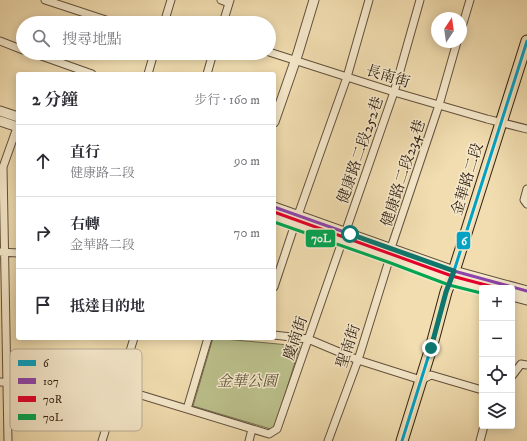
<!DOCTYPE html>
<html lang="zh-TW">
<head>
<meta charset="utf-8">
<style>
  :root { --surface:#fff; --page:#f7f7f7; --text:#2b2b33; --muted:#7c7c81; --line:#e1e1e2 }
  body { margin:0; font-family:"IM FELL DW Pica","Noto Serif TC",serif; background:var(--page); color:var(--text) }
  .controls { position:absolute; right:12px; bottom:12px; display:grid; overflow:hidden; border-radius:4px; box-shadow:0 2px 10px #0003 }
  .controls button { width:36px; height:36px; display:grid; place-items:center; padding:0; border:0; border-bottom:1px solid var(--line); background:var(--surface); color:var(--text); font:20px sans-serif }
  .compass { position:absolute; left:431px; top:12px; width:36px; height:36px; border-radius:50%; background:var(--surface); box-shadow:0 2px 10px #0003; rotate:13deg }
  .stop { position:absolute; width:12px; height:12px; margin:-9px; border:3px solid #0f766e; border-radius:50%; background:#fff }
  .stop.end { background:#0f766e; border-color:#fff; box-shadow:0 1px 4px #0008 }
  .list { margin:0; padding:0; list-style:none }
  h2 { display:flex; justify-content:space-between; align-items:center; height:52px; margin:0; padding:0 16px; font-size:17px }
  h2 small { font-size:13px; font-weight:400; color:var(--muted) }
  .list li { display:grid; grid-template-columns:26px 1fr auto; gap:12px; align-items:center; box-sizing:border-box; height:72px; padding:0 16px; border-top:1px solid var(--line) }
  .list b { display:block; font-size:15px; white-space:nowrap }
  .list p { margin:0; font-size:13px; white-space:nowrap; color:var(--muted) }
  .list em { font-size:13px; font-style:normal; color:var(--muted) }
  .icon { flex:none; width:22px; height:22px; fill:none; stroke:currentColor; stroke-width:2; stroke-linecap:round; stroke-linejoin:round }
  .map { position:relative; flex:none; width:527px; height:441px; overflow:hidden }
  .search { position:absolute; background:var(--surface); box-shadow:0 2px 10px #0003; left:16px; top:16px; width:260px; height:44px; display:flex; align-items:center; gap:10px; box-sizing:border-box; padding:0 14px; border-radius:22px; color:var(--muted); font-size:15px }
  .panel { position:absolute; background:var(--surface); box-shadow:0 2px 10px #0003; left:16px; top:72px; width:260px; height:268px; border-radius:4px }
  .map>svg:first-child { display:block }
</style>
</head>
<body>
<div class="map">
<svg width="527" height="441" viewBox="0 0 527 441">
  <rect width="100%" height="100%" fill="#f1ddb0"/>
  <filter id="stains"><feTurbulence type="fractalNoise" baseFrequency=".005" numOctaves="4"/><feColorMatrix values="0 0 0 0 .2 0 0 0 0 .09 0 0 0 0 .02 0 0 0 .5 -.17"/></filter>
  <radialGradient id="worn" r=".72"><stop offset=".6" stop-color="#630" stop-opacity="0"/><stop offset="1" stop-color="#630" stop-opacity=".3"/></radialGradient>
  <path fill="#bbc08b" stroke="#767050" d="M213,338L300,346L274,430L193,406Z"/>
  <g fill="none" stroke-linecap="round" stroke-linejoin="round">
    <g stroke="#61503b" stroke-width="9">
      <path id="minor" d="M45,0L115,23
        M221,0L229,3
        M164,23L171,0
        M223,23L230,0
        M461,30L470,0
        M0,41L23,50
        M269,52L394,92L487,119L527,129
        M33,53L92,74
        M148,74L154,53
        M207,74L213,53
        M527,189L524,200L527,204
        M298,215L347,77L369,0
        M391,248L439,105L457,42
        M0,252L18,253
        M274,287L295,224
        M274,335L308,339L358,360L421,380L431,375L482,390
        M512,376L521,364L527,365
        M0,382L118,388L269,434L277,429L394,92L420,0
        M187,409L208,338
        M8,441L3,167L18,125
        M102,441L134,338
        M249,441L252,429
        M328,441L358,360L390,257
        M480,441L484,426"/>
    </g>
    <g stroke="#61503b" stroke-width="11">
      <path id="tertiary" d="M0,111L18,117
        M0,121L18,127
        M274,122L298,53L314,0
        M274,207L454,271L527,291
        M274,217L390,257L451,280L482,288
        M512,296L527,300"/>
    </g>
    <g stroke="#312114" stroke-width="13">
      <path id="primary" d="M402,441L431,348L446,292L454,271L527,41"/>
    </g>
    <use href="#minor" stroke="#f6e9cc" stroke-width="7"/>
    <use href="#tertiary" stroke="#f6e9cc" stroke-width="9"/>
    <use href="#primary" stroke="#f1ddb0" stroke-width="11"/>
    <g stroke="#f6e9cc" stroke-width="6">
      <path id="bus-1" d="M402,441L431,348L446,292L454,271L527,41"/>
    </g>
    <g stroke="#f6e9cc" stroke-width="6">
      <path id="bus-2" d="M274,207L454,271L527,291"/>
    </g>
    <g stroke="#f6e9cc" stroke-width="6">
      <path id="bus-3" d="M274,212L452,276L497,288"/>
    </g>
    <g stroke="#f6e9cc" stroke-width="6">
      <path id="bus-4" d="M274,222L388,262L449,285L481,293"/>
    </g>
    <use href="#bus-1" stroke="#02a2c5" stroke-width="3"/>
    <use href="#bus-2" stroke="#8e44ad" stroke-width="3"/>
    <use href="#bus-3" stroke="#e4002b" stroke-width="3"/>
    <use href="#bus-4" stroke="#00a651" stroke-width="3"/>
  </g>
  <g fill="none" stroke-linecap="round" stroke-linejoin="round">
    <path stroke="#0f766e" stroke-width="5" d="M350,234L454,271L446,292L431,348"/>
  </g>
  <g text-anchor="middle" stroke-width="3" stroke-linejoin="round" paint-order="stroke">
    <g font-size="15" fill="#312114" stroke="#f6e9cc">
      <text transform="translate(388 76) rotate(17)" y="5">長南街</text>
      <text transform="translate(360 150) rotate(-71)" y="5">健康路二段252巷</text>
      <text transform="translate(403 173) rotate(-72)" y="5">健康路二段234巷</text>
      <text transform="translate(467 179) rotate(-73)" y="5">金華路二段</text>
      <text transform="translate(295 338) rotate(-71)" y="5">慶南街</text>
      <text transform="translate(348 346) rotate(-72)" y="5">聖南街</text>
    </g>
    <g font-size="15" font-style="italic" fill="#5a5138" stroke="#f6e9cc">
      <text x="247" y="386">金華公園</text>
    </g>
  </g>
  <rect x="10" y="349" width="132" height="82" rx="6" fill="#f6e9cc" stroke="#bbad95" stroke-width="1"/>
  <rect x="18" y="360" width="18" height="6" fill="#02a2c5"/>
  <rect x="18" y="378" width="18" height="6" fill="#8e44ad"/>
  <rect x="18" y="396" width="18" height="6" fill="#e4002b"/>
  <rect x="18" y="414" width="18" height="6" fill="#00a651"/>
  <g font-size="11" fill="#312114">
    <text x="43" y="367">6</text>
    <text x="43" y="385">107</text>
    <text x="43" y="403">70R</text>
    <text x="43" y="421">70L</text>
  </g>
  <g stroke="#f6e9cc" stroke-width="1.5">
    <rect x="305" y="229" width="31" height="19" rx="4" fill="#00a651"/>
    <rect x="456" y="231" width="15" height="19" rx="4" fill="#02a2c5"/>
  </g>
  <g font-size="11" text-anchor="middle" font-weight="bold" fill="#fff">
    <text x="321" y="242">70L</text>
    <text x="464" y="245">6</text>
  </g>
  <rect width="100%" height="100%" filter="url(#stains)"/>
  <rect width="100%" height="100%" fill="url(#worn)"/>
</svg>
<div class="controls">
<button>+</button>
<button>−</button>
<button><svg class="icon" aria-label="locate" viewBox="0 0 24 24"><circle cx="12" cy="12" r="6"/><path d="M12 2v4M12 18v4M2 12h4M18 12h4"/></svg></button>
<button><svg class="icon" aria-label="layers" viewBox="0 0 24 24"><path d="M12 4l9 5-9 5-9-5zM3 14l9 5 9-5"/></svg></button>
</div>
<svg class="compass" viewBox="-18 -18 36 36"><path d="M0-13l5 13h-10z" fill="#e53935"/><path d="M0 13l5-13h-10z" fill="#7c7c81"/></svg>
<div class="stop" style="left:350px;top:234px"></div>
<div class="stop end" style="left:431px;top:348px"></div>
<div class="search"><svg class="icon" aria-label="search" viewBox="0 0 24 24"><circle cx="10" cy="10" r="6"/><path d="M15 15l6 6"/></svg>搜尋地點</div>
<section class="panel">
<h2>2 分鐘<small>步行 · 160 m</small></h2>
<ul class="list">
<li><svg class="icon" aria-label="ahead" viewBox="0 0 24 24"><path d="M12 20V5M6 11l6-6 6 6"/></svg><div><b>直行</b><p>健康路二段</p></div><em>90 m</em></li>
<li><svg class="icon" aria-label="right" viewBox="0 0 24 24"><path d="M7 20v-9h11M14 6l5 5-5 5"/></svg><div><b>右轉</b><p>金華路二段</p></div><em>70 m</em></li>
<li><svg class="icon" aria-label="arrive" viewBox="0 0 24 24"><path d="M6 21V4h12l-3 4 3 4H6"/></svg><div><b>抵達目的地</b></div></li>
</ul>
</section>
</div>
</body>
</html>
